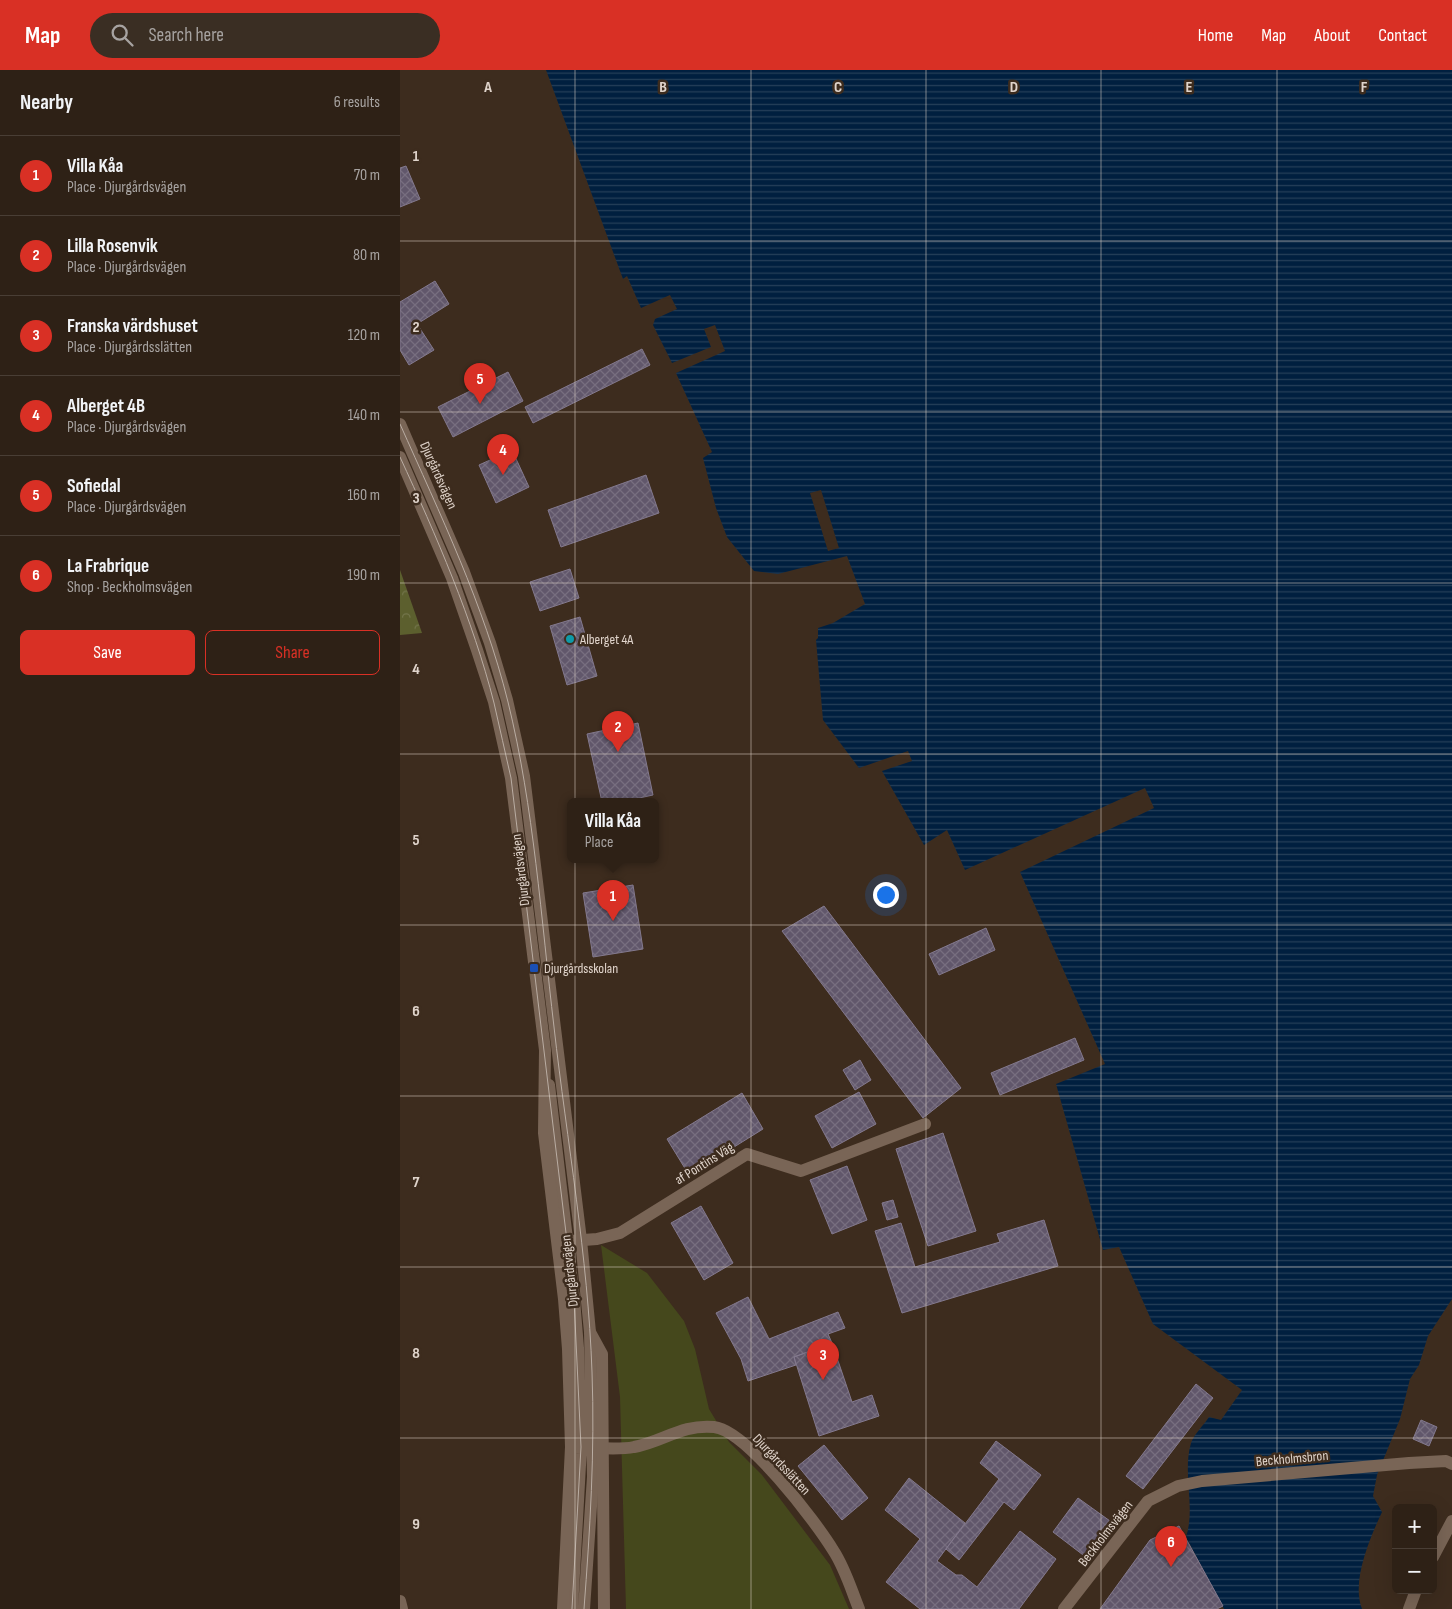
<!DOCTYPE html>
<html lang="en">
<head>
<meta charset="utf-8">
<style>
  :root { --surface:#2e2116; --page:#3a2e23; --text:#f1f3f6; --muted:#a7a3a1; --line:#493e35; --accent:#d93025 }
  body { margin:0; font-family:"Sofia Sans Condensed",sans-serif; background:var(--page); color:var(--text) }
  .controls { position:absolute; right:15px; bottom:15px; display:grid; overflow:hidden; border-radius:8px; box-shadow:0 5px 20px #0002 }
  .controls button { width:45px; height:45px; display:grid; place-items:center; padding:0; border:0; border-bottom:1px solid var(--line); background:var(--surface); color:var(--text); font:25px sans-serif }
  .you { position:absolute; left:485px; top:824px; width:18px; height:18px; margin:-12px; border:4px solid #fff; border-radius:50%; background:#1a73e8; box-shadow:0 0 0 8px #1a73e833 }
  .badge { display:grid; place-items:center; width:32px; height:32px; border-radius:50%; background:var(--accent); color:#fff; font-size:16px; font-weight:700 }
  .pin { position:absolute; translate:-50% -41px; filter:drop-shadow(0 1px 2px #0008) }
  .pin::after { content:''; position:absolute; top:26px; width:18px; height:15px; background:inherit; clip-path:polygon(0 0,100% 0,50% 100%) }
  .popup { position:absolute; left:167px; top:728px; width:92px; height:65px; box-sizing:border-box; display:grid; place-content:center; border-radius:8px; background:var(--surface); filter:drop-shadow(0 1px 4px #0005); font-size:16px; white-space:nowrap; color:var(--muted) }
  .popup b { font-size:19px; color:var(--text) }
  .popup::after { content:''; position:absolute; left:50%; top:100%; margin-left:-10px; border:10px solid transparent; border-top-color:var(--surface) }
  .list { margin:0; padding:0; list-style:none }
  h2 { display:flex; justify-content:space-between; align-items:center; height:65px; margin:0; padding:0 20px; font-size:21px }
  h2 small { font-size:16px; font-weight:400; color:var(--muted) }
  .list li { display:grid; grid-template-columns:32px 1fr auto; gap:15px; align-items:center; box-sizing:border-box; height:80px; padding:0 20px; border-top:1px solid var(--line) }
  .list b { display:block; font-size:19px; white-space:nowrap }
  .list p { margin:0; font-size:16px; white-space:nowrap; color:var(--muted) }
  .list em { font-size:16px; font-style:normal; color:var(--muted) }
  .actions { display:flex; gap:10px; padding:15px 20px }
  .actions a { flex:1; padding:11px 0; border:1px solid var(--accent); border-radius:8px; text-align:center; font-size:18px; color:var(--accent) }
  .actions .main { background:var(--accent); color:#fff }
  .icon { flex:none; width:28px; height:28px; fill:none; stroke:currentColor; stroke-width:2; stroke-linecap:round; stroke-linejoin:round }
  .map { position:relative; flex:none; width:1052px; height:1539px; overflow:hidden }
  header { display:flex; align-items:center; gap:30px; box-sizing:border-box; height:70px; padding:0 25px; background:var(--accent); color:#fff }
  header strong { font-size:24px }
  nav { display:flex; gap:28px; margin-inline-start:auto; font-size:18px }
  .search { width:350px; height:45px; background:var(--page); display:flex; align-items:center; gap:12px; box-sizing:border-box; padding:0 18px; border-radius:28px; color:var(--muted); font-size:19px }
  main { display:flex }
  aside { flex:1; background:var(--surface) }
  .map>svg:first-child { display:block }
</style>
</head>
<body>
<header>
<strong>Map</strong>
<div class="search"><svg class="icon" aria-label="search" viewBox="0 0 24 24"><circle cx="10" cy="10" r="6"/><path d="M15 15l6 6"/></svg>Search here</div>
<nav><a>Home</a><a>Map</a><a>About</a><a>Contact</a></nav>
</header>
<main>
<aside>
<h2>Nearby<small>6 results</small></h2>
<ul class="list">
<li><span class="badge">1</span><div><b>Villa Kåa</b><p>Place · Djurgårdsvägen</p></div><em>70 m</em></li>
<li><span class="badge">2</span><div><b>Lilla Rosenvik</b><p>Place · Djurgårdsvägen</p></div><em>80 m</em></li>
<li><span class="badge">3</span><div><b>Franska värdshuset</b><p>Place · Djurgårdsslätten</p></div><em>120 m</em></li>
<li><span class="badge">4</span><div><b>Alberget 4B</b><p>Place · Djurgårdsvägen</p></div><em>140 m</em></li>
<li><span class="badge">5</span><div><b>Sofiedal</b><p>Place · Djurgårdsvägen</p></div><em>160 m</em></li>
<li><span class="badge">6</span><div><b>La Frabrique</b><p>Shop · Beckholmsvägen</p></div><em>190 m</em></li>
</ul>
<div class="actions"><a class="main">Save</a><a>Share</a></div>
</aside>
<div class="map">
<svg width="1052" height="1539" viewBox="0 0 1052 1539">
  <defs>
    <pattern id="forest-crowns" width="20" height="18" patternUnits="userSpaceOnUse" patternTransform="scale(1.25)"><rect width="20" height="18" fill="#5c5f2e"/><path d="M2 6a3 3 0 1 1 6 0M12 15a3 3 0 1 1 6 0" fill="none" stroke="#73754b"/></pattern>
    <pattern id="water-rules" width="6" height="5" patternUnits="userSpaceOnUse" patternTransform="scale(1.25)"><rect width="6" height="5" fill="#001f3f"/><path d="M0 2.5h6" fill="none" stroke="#253f59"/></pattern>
    <pattern id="building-cross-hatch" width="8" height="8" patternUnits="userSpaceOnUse" patternTransform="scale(1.25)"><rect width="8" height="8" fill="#61576b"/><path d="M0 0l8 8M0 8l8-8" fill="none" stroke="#776e7f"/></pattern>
  </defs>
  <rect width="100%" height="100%" fill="#3d2c1e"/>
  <path fill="url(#forest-crowns)" d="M0,500L22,563L0,565Z"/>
  <path fill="#45481c" d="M201,1175L247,1203L284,1251L295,1279L309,1339L329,1372L362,1405L430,1495L449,1539H226L220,1327Z"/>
  <path fill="url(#water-rules)" d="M146,0H1052V1229L1028,1266L1019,1295L1010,1309L1000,1349L977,1405L973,1426L982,1442C970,1468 951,1511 962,1539H824L786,1467C796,1437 782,1404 791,1373C794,1364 804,1355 809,1347L821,1350L842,1320L753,1254L719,1177L703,1180L656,1014L705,994L620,802L754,738L745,718L565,800L547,760L524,775L482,701L512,691L508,681L459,698L423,650L416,570L418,568V558L433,553L465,534L447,486L378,504L354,501L327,467L316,438L303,388L312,382L276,303L325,281L315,255L304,259L311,277L272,293L253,255L255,249L277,239L270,225L241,238L227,206L223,209Z"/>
  <path fill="#3d2c1e" d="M421,420L439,478L428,481L410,423Z"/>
  <path fill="url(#building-cross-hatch)" stroke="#83798e" d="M6,96L20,129L0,137V98Z
    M35,211L49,234L17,254L34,280L9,295L0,280V232Z
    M242,279L250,295L133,353L125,337Z
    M108,302L123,331L53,367L38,337Z
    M112,380L129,417L96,433L79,395Z
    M246,405L259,443L161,477L148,440Z
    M170,499L179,528L140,541L130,512Z
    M180,547L197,606L167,615L150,556Z
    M238,653L253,725L221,732H202L187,664Z
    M233,815L243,879L193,887L183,823Z
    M424,836L561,1018L523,1048L382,861Z
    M586,858L595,880L539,905L529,884Z
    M675,968L684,990L600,1025L591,1003Z
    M460,990L471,1010L455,1020L443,1000Z
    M459,1022L476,1054L432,1078L415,1046Z
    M342,1023L363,1059L289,1105L267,1069Z
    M543,1063L576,1161L528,1176L496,1079Z
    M447,1096L467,1150L432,1164L410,1110Z
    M493,1130L498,1147L487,1150L482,1133Z
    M301,1136L333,1193L304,1210L271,1153Z
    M644,1150L658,1196L502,1243L475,1161L501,1153L515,1197L600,1172L597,1164Z
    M348,1227L369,1269L438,1242L445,1258L428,1264L432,1273L394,1287L396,1295L348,1311L341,1289L316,1243Z
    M432,1273L452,1332L472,1325L479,1346L419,1366L394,1287Z
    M796,1314L813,1328L743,1419L726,1406Z
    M1021,1350L1037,1357L1029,1376L1013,1369Z
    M596,1371L641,1405L614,1440L604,1432L559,1490L546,1479L599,1409L580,1393Z
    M424,1375L468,1428L442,1450L398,1396Z
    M509,1408L565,1453L537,1491L556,1505H562L577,1517L620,1461L656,1489L619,1539H520L486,1512L520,1469L485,1440Z
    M678,1428L717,1456L691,1491L653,1462Z
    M779,1456L823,1536L817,1539H700L750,1470Z"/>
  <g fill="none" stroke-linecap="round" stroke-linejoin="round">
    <path stroke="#796556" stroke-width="12" d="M149,1015L174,1229L178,1278L181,1377L172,1539
      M170,1171L197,1169L220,1163L347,1084L401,1101L525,1054
      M173,1377C192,1377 215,1381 234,1377C263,1372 281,1354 314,1357C346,1360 416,1452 433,1480C445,1498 451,1519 459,1539
      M1033,1487L1052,1451
      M0,1531L2,1539
      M184,1539L193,1407L190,1262
      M664,1539L748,1431L778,1416L802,1411L1009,1393L1046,1391L1052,1394
      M1009,1539L1016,1520"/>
    <path stroke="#796556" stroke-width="12" d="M0,354L64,502L90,573L107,630L124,706L181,1170L190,1262L202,1284L204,1539
      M0,387L52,508L77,580L94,632L111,708L145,980L144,1063L164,1229L168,1279L171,1377L163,1539"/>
    <path stroke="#baada3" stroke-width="1" d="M0,354C40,444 84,535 108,632C134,738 141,848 154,957C167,1072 188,1186 192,1302C195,1381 190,1460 184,1539
      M0,387C36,465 73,550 94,633C100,658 105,683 111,708L174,1229L181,1377L172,1539"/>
  </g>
  <path fill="none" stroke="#e0d4cb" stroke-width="1" stroke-opacity="0.55" d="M175,0V1539M351,0V1539M526,0V1539M701,0V1539M877,0V1539M0,171H1052M0,342H1052M0,513H1052M0,684H1052M0,855H1052M0,1026H1052M0,1197H1052M0,1368H1052"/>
  <circle fill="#0f9aa8" stroke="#3d2c1e" stroke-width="2" cx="170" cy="569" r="5"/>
  <rect fill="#1a4fb4" stroke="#3d2c1e" stroke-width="2" x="129" y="893" width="10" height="10" rx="2.5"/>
  <g text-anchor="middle" stroke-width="5" stroke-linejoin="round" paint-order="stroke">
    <g font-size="14" fill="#e0d4cb" stroke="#3d2c1e">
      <text transform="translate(39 405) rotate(66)" y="5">Djurgårdsvägen</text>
      <text transform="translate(120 800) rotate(-97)" y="5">Djurgårdsvägen</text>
      <text transform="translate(304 1093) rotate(-32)" y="5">af Pontins Väg</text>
      <text transform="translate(169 1201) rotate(-96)" y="5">Djurgårdsvägen</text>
      <text transform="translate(892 1388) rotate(-5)" y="5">Beckholmsbron</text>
      <text transform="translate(382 1394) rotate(47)" y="5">Djurgårdsslätten</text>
      <text transform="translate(705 1463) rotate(-52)" y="5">Beckholmsvägen</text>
    </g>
    <g font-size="14" fill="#e0d4cb" stroke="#3d2c1e" text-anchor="start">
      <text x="180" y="574">Alberget 4A</text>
      <text x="144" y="903">Djurgårdsskolan</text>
    </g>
  </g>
  <g font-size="16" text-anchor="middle" font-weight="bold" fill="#e0d4cb" stroke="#3d2c1e" stroke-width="5" stroke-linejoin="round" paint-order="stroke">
    <text x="88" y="22">A</text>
    <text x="263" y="22">B</text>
    <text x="438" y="22">C</text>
    <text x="614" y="22">D</text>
    <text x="789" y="22">E</text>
    <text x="964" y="22">F</text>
    <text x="16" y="91">1</text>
    <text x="16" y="262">2</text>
    <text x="16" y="433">3</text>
    <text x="16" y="604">4</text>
    <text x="16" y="775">5</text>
    <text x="16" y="946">6</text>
    <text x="16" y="1117">7</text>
    <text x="16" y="1288">8</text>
    <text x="16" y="1459">9</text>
  </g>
</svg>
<div class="controls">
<button>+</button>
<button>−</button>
</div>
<div class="you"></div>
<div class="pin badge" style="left:213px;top:851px">1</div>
<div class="popup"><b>Villa Kåa</b>Place</div>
<div class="pin badge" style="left:218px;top:682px">2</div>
<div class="pin badge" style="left:423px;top:1310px">3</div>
<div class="pin badge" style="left:103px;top:405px">4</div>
<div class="pin badge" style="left:80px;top:334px">5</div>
<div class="pin badge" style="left:771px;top:1497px">6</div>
</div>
</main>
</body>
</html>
